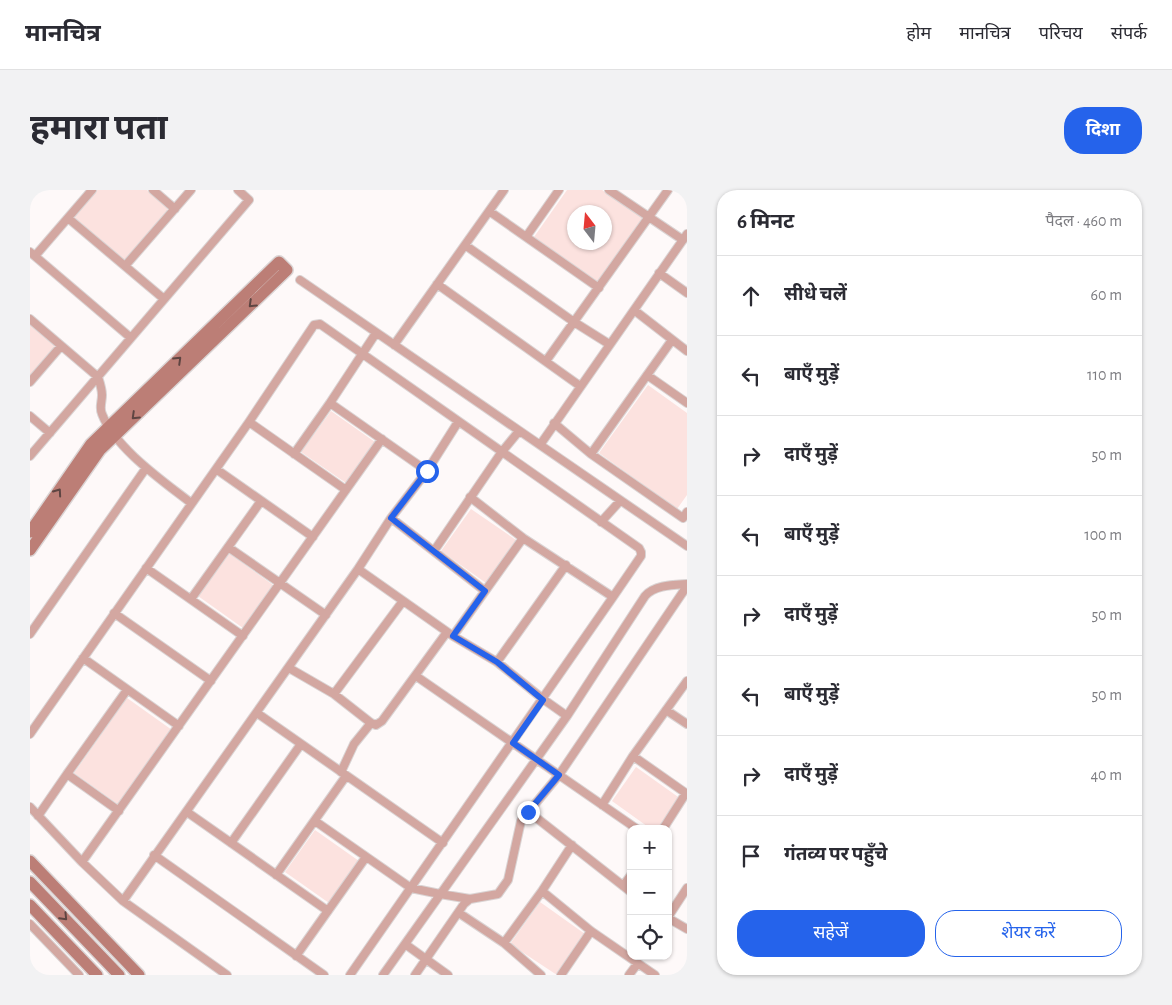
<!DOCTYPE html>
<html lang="hi">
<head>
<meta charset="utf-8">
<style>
  :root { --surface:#fff; --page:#f2f2f3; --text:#2b2b33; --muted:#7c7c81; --line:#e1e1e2; --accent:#2563eb }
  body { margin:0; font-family:"Alegreya Sans","Noto Sans Devanagari",sans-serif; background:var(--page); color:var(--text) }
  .controls { position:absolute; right:15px; bottom:15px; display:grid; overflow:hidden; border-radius:10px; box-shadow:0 1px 4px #0004 }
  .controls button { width:45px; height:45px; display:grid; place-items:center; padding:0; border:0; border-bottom:1px solid var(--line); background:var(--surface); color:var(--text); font:25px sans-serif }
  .compass { position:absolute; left:537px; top:15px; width:45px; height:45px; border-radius:50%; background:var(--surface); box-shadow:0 1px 4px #0004; rotate:344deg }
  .stop { position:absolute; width:15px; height:15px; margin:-11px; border:4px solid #2563eb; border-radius:50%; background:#fff }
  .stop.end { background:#2563eb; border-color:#fff; box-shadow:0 1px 5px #0008 }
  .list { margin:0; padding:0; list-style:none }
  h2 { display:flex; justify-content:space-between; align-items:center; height:65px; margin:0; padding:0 20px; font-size:21px }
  h2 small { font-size:16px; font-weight:400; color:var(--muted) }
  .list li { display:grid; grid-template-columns:32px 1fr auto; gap:15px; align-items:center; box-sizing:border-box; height:80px; padding:0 20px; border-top:1px solid var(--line) }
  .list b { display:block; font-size:19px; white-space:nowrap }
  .list em { font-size:16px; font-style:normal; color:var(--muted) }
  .actions { display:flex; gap:10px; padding:15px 20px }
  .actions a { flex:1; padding:11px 0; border:1px solid var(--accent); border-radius:20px; text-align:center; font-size:18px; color:var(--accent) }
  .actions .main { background:var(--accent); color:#fff }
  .icon { flex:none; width:28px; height:28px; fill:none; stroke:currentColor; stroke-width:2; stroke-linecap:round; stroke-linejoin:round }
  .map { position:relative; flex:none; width:657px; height:785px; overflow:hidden; border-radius:20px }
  header { display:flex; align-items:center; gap:30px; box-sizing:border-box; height:70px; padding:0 25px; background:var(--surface); border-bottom:1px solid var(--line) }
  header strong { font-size:24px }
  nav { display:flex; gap:28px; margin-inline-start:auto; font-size:18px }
  .intro { display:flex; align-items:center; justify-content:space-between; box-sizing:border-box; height:120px; padding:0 30px }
  h1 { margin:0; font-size:35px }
  .button { padding:12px 22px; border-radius:20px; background:var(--accent); color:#fff; font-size:18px; font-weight:700 }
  main { display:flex; gap:30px; padding:0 30px }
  aside { flex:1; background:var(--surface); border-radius:20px; box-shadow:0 1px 4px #0004 }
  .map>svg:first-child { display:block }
</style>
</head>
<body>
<header>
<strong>मानचित्र</strong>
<nav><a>होम</a><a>मानचित्र</a><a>परिचय</a><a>संपर्क</a></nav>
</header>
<div class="intro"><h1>हमारा पता</h1><a class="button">दिशा</a></div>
<main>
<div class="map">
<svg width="657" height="785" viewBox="0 0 657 785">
  <rect width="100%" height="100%" fill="#fef9f9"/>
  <path fill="#fce2df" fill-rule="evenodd" d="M67,0H117L141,20L95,73L43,28Z
    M537,0H572L613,28L568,92L504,47ZM544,22H574V52H544Z
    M0,133L26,155L0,186Z
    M618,195L657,223V305L647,319L569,263Z
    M301,221L345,252L316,293L271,262Z
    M441,319L486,350L456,393L411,361Z
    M199,363L243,395L213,438L168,406Z
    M97,508L142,540L89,615L44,583Z
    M606,577L651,609L630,639H621L582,611Z
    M285,640L329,671L299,713L255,682Z
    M510,712L555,744L527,785L480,754Z"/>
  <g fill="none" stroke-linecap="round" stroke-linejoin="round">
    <g stroke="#dad4d4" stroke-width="10">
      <path id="street" d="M123,0L145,19
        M579,0L653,50
        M459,21L569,98
        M38,28L134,109
        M496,47L529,0
        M435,55L544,132L579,154
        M0,62L101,148
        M5,66L62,0
        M95,76L161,0
        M629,83L657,103
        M270,90L657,356
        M407,94L550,196
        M604,120L657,161
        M0,129L68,187C70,193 72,199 72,205C72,212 69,218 72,224C85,258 133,291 161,313
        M364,155L474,0
        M516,171L638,0
        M617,185L657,213
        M0,192L31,156
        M300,213L397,281
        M0,226L20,243
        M219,232L316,300
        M524,233L561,264L653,328L657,322
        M510,255L657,44
        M264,264L300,213L346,143
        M561,264L642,150
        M0,266L219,10L208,0
        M186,279L283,347
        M440,307L493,348L583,407
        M361,328L455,401
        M571,332L590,311
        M198,357L296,425
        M404,361L471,263L489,241
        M116,378L213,446
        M328,379L423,446L467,472L513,509L537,526
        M161,409L231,311
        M84,423L181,491
        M0,444L116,278
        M423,446L493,348
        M53,468L149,536
        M467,472L536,375
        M259,478L304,504L341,533L346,535L352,531L417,442
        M386,486L607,639
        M304,504L373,411
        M636,520L657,534
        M227,523L413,653
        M0,544L219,232L284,135L290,134L609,358L611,362V366L583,407L320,785
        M603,566L657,604
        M311,582L324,554L341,533
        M572,615L603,566L657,491
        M0,617L52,672L93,711L197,785
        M89,621L37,584L97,500
        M157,622L298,721
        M499,622L601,702
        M8,626L37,584
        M285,631L381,698L410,704L440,709
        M633,639L656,603
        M201,653L271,554
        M124,665L294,785
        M52,672L352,249
        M246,685L316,586
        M593,696L601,685
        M512,701L561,741L625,785
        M93,711L328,379L361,328L397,281L428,232
        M429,723L474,753L511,785
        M638,727L657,698
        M638,728L657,739
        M0,734L49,785
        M474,753L512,701L542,655
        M375,754L418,785
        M266,766L336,667
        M353,785L537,526L615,406C625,395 643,395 657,394
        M385,785L434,714L440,709L468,704L478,690L491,631L529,585L657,396
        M531,785L561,741
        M599,785L608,773"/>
    </g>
    <g stroke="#dad4d4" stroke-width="14">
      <path id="secondary" d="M0,342L61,254L249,72L257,80L70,260L0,360
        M0,671L109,785
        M0,692L89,785
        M0,715L67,785"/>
    </g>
    <use href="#street" stroke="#d3a7a1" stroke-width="8"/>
    <use href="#secondary" stroke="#bc7e76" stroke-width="11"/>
  </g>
  <defs><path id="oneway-chevron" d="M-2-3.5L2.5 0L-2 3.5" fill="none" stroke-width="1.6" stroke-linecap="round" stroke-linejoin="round" transform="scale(1.25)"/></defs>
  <g stroke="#5e4542">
    <use href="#oneway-chevron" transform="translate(222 114) rotate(136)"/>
    <use href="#oneway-chevron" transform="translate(148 170) rotate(-44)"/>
    <use href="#oneway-chevron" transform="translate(105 226) rotate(136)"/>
    <use href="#oneway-chevron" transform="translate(28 302) rotate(-55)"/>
    <use href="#oneway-chevron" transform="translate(34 727) rotate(46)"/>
  </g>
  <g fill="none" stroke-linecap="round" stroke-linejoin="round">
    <path stroke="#2563eb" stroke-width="6" d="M397,281L361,328L455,401L423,446L467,472L513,510L483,553L529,585L498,622"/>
  </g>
</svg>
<div class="controls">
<button>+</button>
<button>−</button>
<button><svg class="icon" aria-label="locate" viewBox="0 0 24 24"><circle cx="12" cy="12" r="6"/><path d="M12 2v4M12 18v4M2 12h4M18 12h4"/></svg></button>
</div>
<svg class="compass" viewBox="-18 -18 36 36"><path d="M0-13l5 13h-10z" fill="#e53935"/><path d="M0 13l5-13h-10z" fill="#7c7c81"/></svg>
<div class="stop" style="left:397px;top:281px"></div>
<div class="stop end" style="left:498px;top:622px"></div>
</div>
<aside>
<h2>6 मिनट<small>पैदल · 460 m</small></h2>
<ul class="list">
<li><svg class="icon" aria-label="ahead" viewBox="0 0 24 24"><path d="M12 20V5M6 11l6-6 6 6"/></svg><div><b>सीधे चलें</b></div><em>60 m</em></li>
<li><svg class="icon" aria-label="left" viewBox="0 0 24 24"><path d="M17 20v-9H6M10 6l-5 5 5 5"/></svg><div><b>बाएँ मुड़ें</b></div><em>110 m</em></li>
<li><svg class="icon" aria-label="right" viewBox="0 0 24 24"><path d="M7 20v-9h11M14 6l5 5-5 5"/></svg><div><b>दाएँ मुड़ें</b></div><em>50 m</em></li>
<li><svg class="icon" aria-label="left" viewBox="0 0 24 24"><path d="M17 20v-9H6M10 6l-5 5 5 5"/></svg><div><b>बाएँ मुड़ें</b></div><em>100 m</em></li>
<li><svg class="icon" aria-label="right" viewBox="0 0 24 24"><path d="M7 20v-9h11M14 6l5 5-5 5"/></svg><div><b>दाएँ मुड़ें</b></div><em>50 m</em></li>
<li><svg class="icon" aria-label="left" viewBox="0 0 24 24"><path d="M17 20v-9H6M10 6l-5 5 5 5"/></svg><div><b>बाएँ मुड़ें</b></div><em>50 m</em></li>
<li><svg class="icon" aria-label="right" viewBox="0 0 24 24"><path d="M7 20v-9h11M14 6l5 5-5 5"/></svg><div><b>दाएँ मुड़ें</b></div><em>40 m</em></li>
<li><svg class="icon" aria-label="arrive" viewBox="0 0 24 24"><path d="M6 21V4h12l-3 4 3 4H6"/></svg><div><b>गंतव्य पर पहुँचे</b></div></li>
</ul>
<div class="actions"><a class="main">सहेजें</a><a>शेयर करें</a></div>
</aside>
</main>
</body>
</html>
